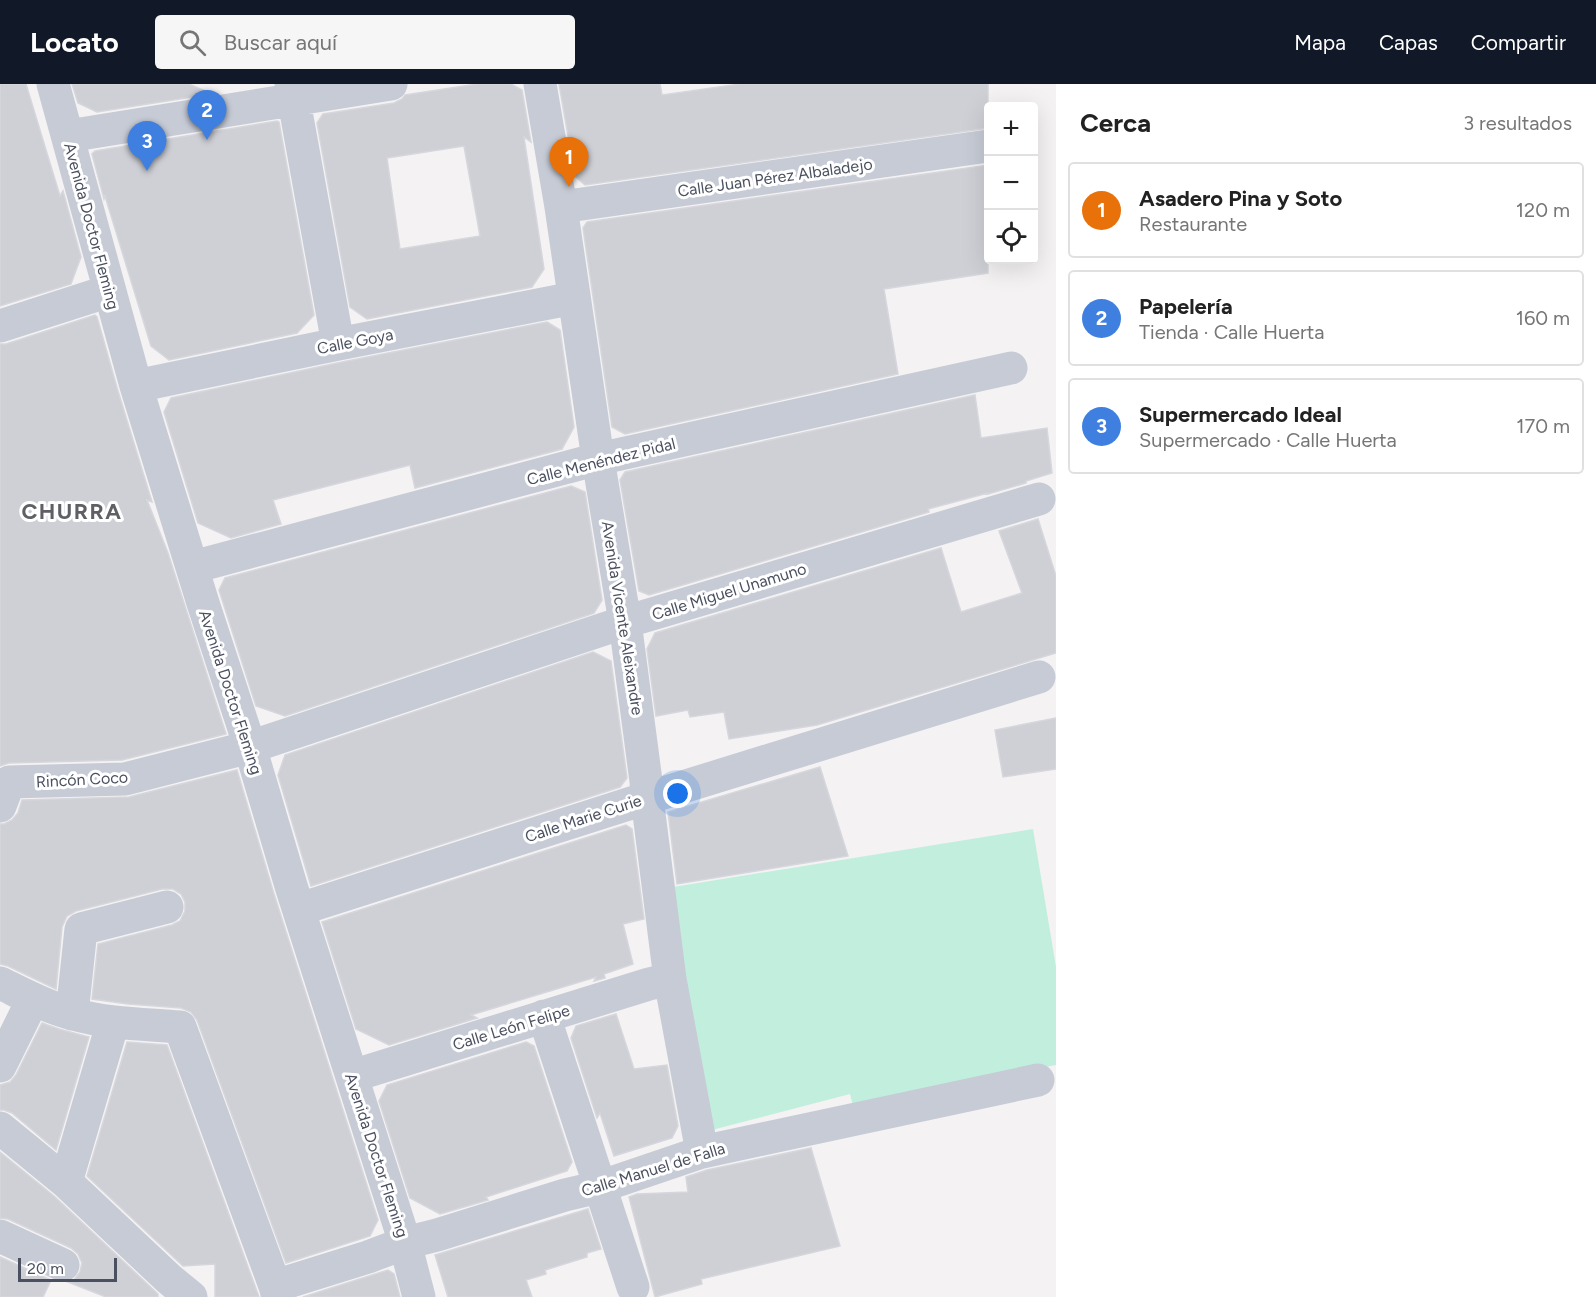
<!DOCTYPE html>
<html lang="es">
<head>
<meta charset="utf-8">
<style>
  :root { --surface:#fff; --page:#f6f6f6; --text:#222; --muted:#767676; --line:#e0e0e0; --accent:#111827 }
  body { margin:0; font-family:Figtree,sans-serif; background:var(--page); color:var(--text) }
  .controls { position:absolute; right:18px; top:18px; display:grid; overflow:hidden; border-radius:6px; box-shadow:0 6px 24px #0002 }
  .controls button { width:54px; height:54px; display:grid; place-items:center; padding:0; border:0; border-bottom:2px solid var(--line); background:var(--surface); color:var(--text); font:30px sans-serif }
  .scale { position:absolute; left:18px; bottom:15px; width:99px; box-sizing:border-box; padding-left:6px; border:3px solid #4a505f; border-top:0; font-size:16px; line-height:21px; white-space:nowrap; color:#4a505f; -webkit-text-stroke:4px #fff; paint-order:stroke }
  .you { position:absolute; left:678px; top:710px; width:21px; height:21px; margin:-15px; border:4px solid #fff; border-radius:50%; background:#1a73e8; box-shadow:0 0 0 9px #1a73e833 }
  .badge { display:grid; place-items:center; width:39px; height:39px; border-radius:50%; background:var(--accent); color:#fff; font-size:20px; font-weight:700 }
  .pin { position:absolute; translate:-50% -50px; filter:drop-shadow(0 2px 3px #0008) }
  .pin::after { content:''; position:absolute; top:32px; width:21px; height:18px; background:inherit; clip-path:polygon(0 0,100% 0,50% 100%) }
  .list { margin:0; padding:0; list-style:none }
  h2 { display:flex; justify-content:space-between; align-items:center; height:78px; margin:0; padding:0 24px; font-size:26px }
  h2 small { font-size:20px; font-weight:400; color:var(--muted) }
  .list li { display:grid; grid-template-columns:39px 1fr auto; gap:18px; align-items:center; box-sizing:border-box; height:96px; margin:0 12px 12px; padding:0 12px; border:2px solid var(--line); border-radius:6px }
  .list b { display:block; font-size:22px; white-space:nowrap }
  .list p { margin:0; font-size:20px; white-space:nowrap; color:var(--muted) }
  .list em { font-size:20px; font-style:normal; color:var(--muted) }
  .icon { flex:none; width:33px; height:33px; fill:none; stroke:currentColor; stroke-width:2; stroke-linecap:round; stroke-linejoin:round }
  .map { position:relative; flex:none; width:1056px; height:1213px; overflow:hidden }
  header { display:flex; align-items:center; gap:36px; box-sizing:border-box; height:84px; padding:0 30px; background:var(--accent); color:#fff }
  header strong { font-size:28px }
  nav { display:flex; gap:33px; margin-inline-start:auto; font-size:21px }
  .search { width:420px; height:54px; background:var(--page); display:flex; align-items:center; gap:15px; box-sizing:border-box; padding:0 21px; border-radius:6px; color:var(--muted); font-size:22px }
  main { display:flex }
  aside { flex:1; background:var(--surface) }
  .map>svg:first-child { display:block }
</style>
</head>
<body>
<header>
<strong>Locato</strong>
<div class="search"><svg class="icon" aria-label="search" viewBox="0 0 24 24"><circle cx="10" cy="10" r="6"/><path d="M15 15l6 6"/></svg>Buscar aquí</div>
<nav><a>Mapa</a><a>Capas</a><a>Compartir</a></nav>
</header>
<main>
<div class="map">
<svg width="1056" height="1213" viewBox="0 0 1056 1213">
  <rect width="100%" height="100%" fill="#f4f2f2"/>
  <path fill="#c2efdd" d="M1033,745L1056,883V981L853,1022L850,1010L708,1047L673,803Z"/>
  <path fill="#cfd0d6" stroke="#d6d6dd" stroke-width="1.5" fill-rule="evenodd" d="M0,0H26L60,112L63,107L81,173L71,200L0,222Z
    M72,0H189L212,10L97,28L78,19Z
    M477,0H511L522,6L531,58L524,53L544,185L532,203L367,235L350,223L317,39L323,30L394,19L402,15L405,11ZM464,62L480,152L400,165L387,74Z
    M559,0H660L662,11L740,0H988V44L585,101L575,92Z
    M277,37L279,38L314,231L297,249L169,276L151,262L105,112L104,115L92,70L95,67Z
    M988,81V189L884,205L898,290L625,350L612,343L583,144L587,138Z
    M95,231L97,233L118,307L152,418L147,416L168,469L226,650L122,676L9,679L0,682V260H6Z
    M547,238L560,246L574,343L562,365L415,404L410,381L273,416L281,440L231,454L198,439L164,328L171,314L342,278Z
    M975,311L981,354L1047,344L1052,389L1026,397V399L988,410V409L928,425L929,428L649,511L639,507L620,396L625,388Z
    M571,402L585,408L602,516L594,529L285,632L256,622L219,506L225,494Z
    M1038,435L1056,492V569L817,641L729,655L724,628L690,633L688,626L656,632L647,565L655,549L941,464L961,528L1022,509L999,447Z
    M593,568L611,577L627,694L620,703L311,802L278,691L285,671Z
    M1056,634V685L1003,693L995,646Z
    M820,683L848,772L677,800L668,728Z
    M237,686L274,810L378,1136L370,1152L286,1179L197,936L191,928L181,924L128,920L92,915L98,860L172,841L180,837L185,827V818L181,810L173,805H162L76,827L67,832L62,843L56,905L8,882L0,880V740H4L12,736L18,729L22,716L129,713Z
    M626,741L632,745L644,835L623,840L633,880L604,890L605,894L594,897L596,893L471,931L477,934L389,961L356,945L322,838Z
    M616,930L634,985L667,981L678,1042L672,1054L614,1072L600,1029L597,1034L571,954L576,942Z
    M42,939L59,945L89,953L56,1066L12,1029L4,1026H0V1001L10,998L16,991Z
    M127,958L167,961L259,1213H215V1180L183,1182L87,1092Z
    M526,958L534,962L572,1078L567,1087L486,1113L488,1116L440,1130L410,1114L379,1017L387,1001Z
    M811,1064L840,1162L701,1195L702,1200L655,1213L629,1113L637,1110L688,1108L686,1093L707,1086Z
    M0,1068L54,1112L158,1210V1213H106L68,1198L74,1196L80,1188L82,1179L78,1170L71,1164L8,1135L0,1134Z
    M588,1125L601,1165L587,1169V1173L545,1186L546,1190L526,1196L532,1213H448L435,1171Z
    M0,1173L51,1196L43,1213H0Z
    M388,1186L394,1190L400,1213H303Z"/>
  <g fill="none" stroke-linecap="round" stroke-linejoin="round">
    <path stroke="#c6cbd6" stroke-width="33" d="M53,0L136,302L203,519L250,663L292,805L405,1159L419,1213
      M291,0L338,260
      M540,0L561,123L598,375L625,538L646,697L647,714L670,895L702,1068
      M68,52L391,0
      M561,123L988,62
      M0,242L109,207
      M136,302L338,260L574,214
      M193,483L598,375L1011,284
      M0,722L9,698L125,695L250,663L625,538L1039,415
      M300,825L647,714L1039,593
      M0,899C23,910 48,924 73,930C108,940 144,940 180,943L275,1202L278,1213
      M72,930L81,845L167,823
      M544,932L633,1203
      M0,982L33,915
      M352,992L649,900L670,895
      M0,1044L66,1098L169,1195L191,1213
      M66,1098L113,938
      M0,1152L63,1181
      M275,1202L368,1173L405,1159L437,1151L565,1111L599,1103L702,1068L1038,996"/>
  </g>
  <g text-anchor="middle" stroke-width="6" stroke-linejoin="round" paint-order="stroke">
    <g font-size="16" fill="#4a505f" stroke="#fff">
      <text transform="translate(775 93) rotate(-8)" y="6">Calle Juan Pérez Albaladejo</text>
      <text transform="translate(92 142) rotate(75)" y="6">Avenida Doctor Fleming</text>
      <text transform="translate(355 257) rotate(-11)" y="6">Calle Goya</text>
      <text transform="translate(601 377) rotate(-14)" y="6">Calle Menéndez Pidal</text>
      <text transform="translate(729 507) rotate(-17)" y="6">Calle Miguel Unamuno</text>
      <text transform="translate(623 534) rotate(81)" y="6">Avenida Vicente Aleixandre</text>
      <text transform="translate(231 608) rotate(72)" y="6">Avenida Doctor Fleming</text>
      <text transform="translate(82 695) rotate(-3)" y="6">Rincón Coco</text>
      <text transform="translate(583 734) rotate(-18)" y="6">Calle Marie Curie</text>
      <text transform="translate(511 943) rotate(-17)" y="6">Calle León Felipe</text>
      <text transform="translate(377 1071) rotate(72)" y="6">Avenida Doctor Fleming</text>
      <text transform="translate(653 1085) rotate(-17)" y="6">Calle Manuel de Falla</text>
    </g>
    <g font-size="22" font-weight="bold" letter-spacing="1.5" fill="#5e6066" stroke="#fff">
      <text x="72" y="435">CHURRA</text>
    </g>
  </g>
</svg>
<div class="controls">
<button>+</button>
<button>−</button>
<button><svg class="icon" aria-label="locate" viewBox="0 0 24 24"><circle cx="12" cy="12" r="6"/><path d="M12 2v4M12 18v4M2 12h4M18 12h4"/></svg></button>
</div>
<div class="scale">20 m</div>
<div class="you"></div>
<div class="pin badge" style="left:569px;top:103px;background:#e8710a">1</div>
<div class="pin badge" style="left:207px;top:56px;background:#3f7fe0">2</div>
<div class="pin badge" style="left:147px;top:87px;background:#3f7fe0">3</div>
</div>
<aside>
<h2>Cerca<small>3 resultados</small></h2>
<ul class="list">
<li><span class="badge" style="background:#e8710a">1</span><div><b>Asadero Pina y Soto</b><p>Restaurante</p></div><em>120 m</em></li>
<li><span class="badge" style="background:#3f7fe0">2</span><div><b>Papelería</b><p>Tienda · Calle Huerta</p></div><em>160 m</em></li>
<li><span class="badge" style="background:#3f7fe0">3</span><div><b>Supermercado Ideal</b><p>Supermercado · Calle Huerta</p></div><em>170 m</em></li>
</ul>
</aside>
</main>
</body>
</html>
